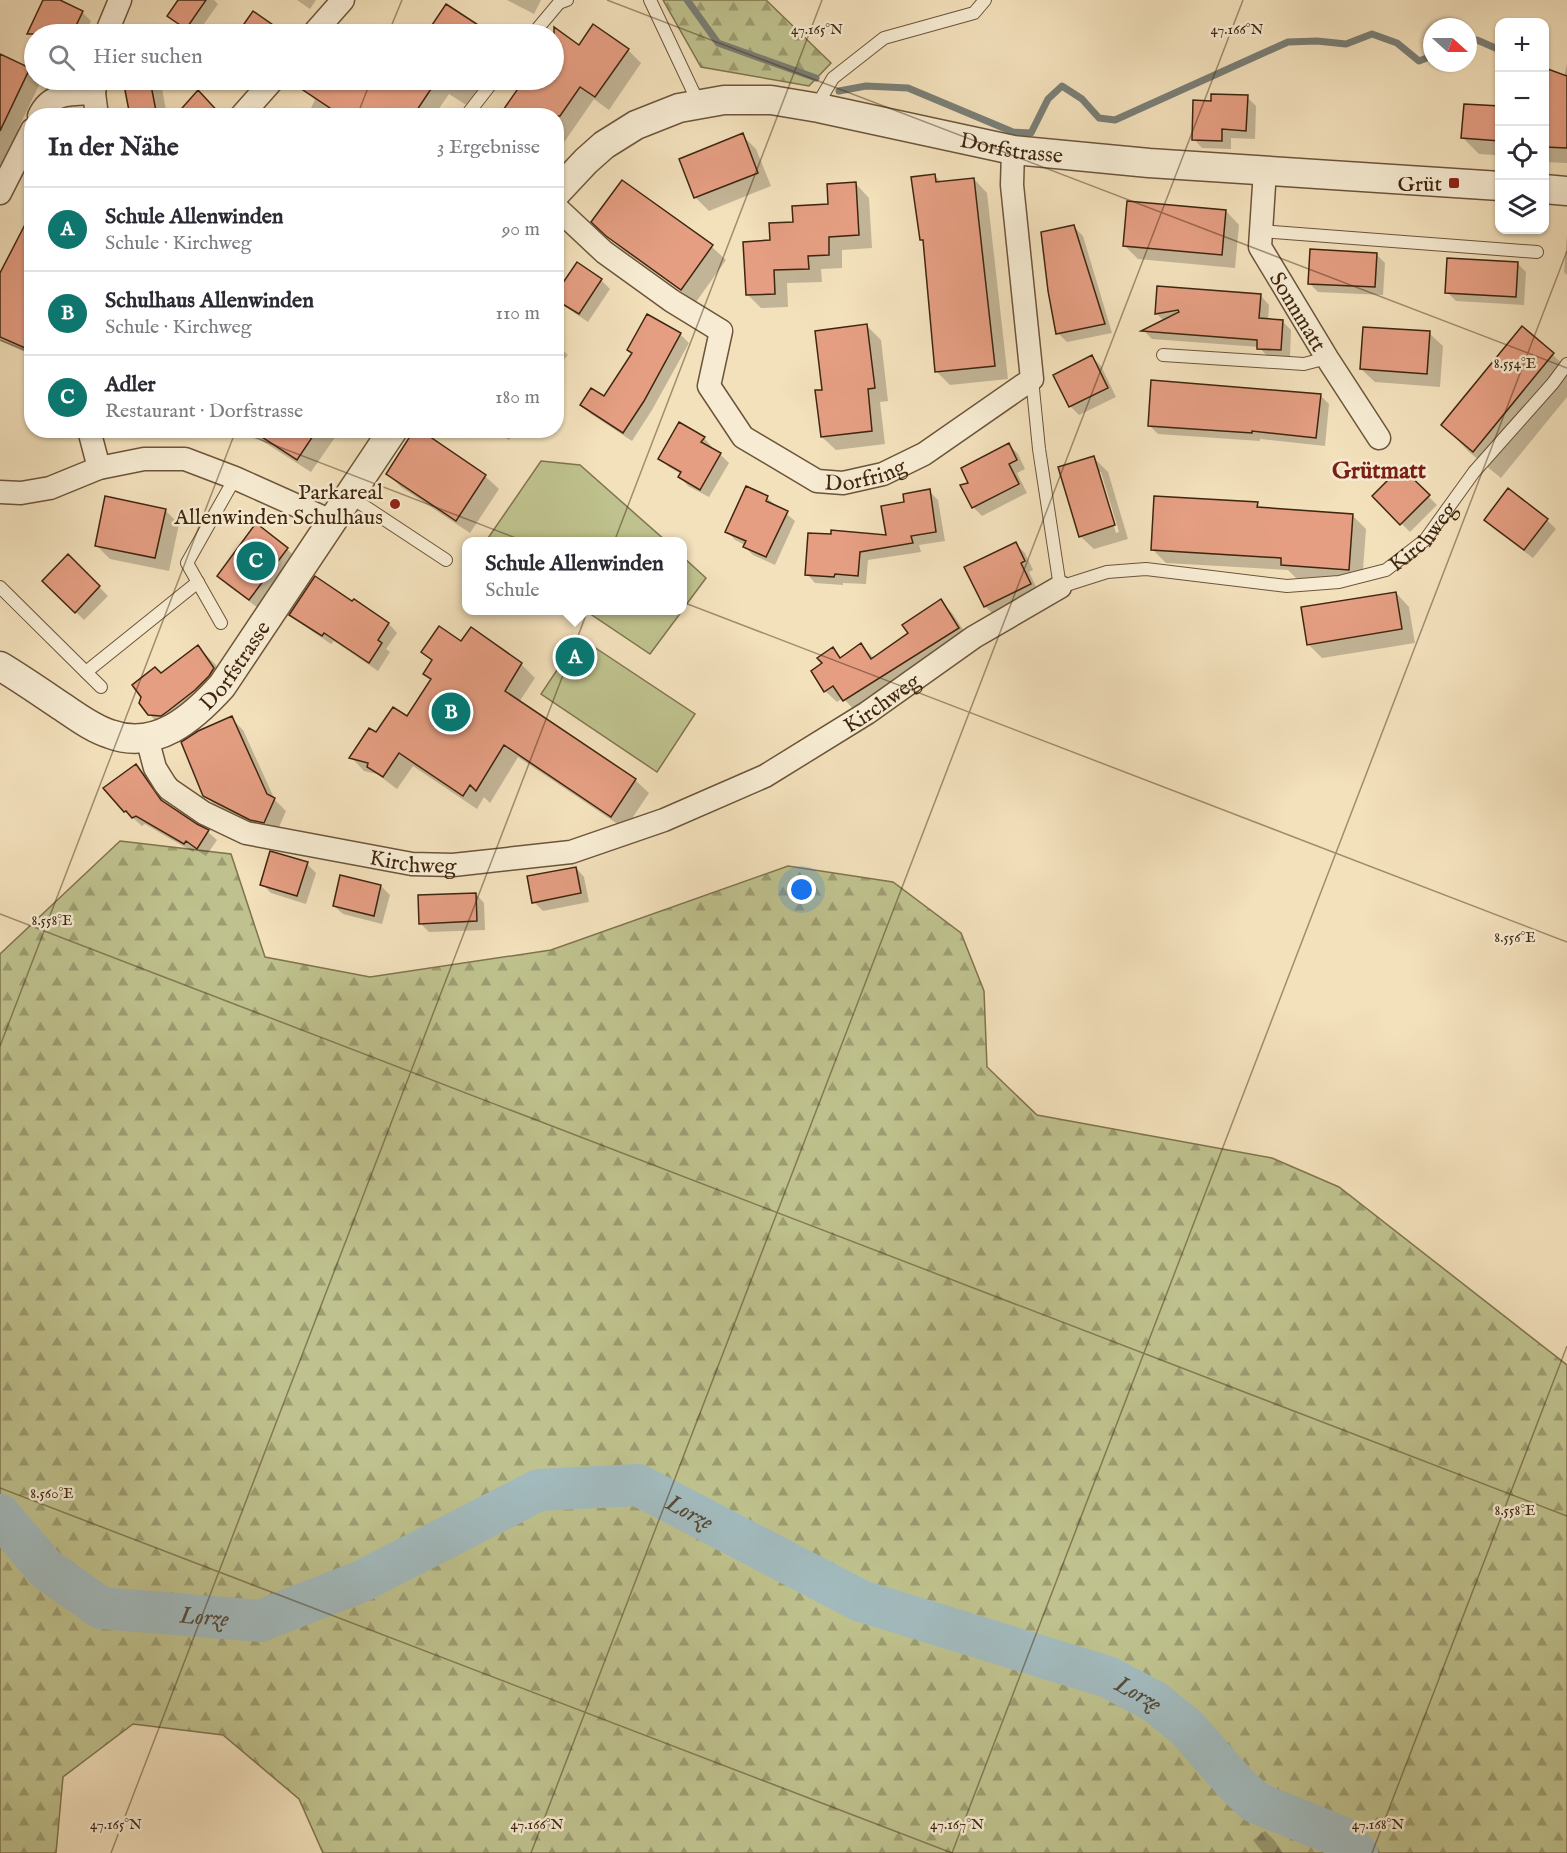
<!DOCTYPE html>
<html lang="de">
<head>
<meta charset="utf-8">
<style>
  :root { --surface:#fff; --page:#f2f2f3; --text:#2b2b33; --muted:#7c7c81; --line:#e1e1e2; --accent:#0f766e }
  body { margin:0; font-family:"IM FELL English",serif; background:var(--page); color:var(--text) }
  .controls { position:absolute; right:18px; top:18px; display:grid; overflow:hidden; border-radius:12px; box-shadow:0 2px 4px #0004 }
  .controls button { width:54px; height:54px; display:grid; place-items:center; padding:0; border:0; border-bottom:2px solid var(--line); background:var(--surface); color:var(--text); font:30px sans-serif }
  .compass { position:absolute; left:1423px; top:18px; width:54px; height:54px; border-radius:50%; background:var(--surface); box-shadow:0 2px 4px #0004; rotate:111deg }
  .you { position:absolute; left:802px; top:890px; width:21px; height:21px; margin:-15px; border:4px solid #fff; border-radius:50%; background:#1a73e8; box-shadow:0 0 0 9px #1a73e833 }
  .badge { display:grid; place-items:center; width:39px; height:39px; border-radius:50%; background:var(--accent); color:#fff; font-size:20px; font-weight:700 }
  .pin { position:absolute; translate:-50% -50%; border:3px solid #fff; box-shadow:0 2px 6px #0006 }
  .popup { position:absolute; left:462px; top:537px; width:225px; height:78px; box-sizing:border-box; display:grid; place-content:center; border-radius:12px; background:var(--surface); filter:drop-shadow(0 2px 4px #0005); font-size:20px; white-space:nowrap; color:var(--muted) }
  .popup b { font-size:22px; color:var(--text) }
  .popup::after { content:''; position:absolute; left:50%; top:100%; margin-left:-12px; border:12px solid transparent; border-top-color:var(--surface) }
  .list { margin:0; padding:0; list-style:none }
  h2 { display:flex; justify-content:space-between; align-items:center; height:78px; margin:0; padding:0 24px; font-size:26px }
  h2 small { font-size:20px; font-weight:400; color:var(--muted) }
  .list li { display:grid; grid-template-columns:39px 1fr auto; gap:18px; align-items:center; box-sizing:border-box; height:84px; padding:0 24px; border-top:2px solid var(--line) }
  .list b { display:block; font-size:22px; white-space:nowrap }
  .list p { margin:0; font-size:20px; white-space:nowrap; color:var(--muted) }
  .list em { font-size:20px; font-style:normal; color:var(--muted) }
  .icon { flex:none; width:33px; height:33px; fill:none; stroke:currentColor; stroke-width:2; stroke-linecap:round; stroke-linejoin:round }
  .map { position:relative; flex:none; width:1567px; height:1853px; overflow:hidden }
  .search { position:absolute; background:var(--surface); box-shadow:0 2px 4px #0004; left:24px; top:24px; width:540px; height:66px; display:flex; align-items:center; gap:15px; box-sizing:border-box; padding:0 21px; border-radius:33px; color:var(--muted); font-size:22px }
  .panel { position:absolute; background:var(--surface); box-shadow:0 2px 4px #0004; left:24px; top:108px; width:540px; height:330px; border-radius:24px }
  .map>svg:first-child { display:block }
</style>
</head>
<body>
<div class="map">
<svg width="1567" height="1853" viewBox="0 0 1567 1853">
  <defs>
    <pattern id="forest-firs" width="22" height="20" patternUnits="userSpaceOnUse" patternTransform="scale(1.5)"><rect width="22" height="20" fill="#bfc28e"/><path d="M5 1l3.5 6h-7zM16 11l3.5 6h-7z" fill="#9d9d72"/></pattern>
  </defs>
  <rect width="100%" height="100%" fill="#f3e1bc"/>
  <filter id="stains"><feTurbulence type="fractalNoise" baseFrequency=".00333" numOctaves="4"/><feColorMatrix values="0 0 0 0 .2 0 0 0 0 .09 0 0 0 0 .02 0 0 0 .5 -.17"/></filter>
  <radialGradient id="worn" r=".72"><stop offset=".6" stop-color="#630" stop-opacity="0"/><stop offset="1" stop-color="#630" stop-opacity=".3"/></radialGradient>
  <path fill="url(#forest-firs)" stroke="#7f744e" stroke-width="1.5" d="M663,0H766L831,63L809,86L701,67Z
    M120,841L231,854L265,957L370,977L551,950L788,866L893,882L961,933L984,991L987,1067L1037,1115L1272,1158L1339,1187L1567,1365V1853H323L299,1799L223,1735L133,1724L63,1777L56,1853H0V954Z"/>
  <path fill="#bfc28e" stroke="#7f744e" stroke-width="1.5" d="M541,461L580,465L666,541H486Z
    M683,557L706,578L683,609Z
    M586,611H682L650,654Z
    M579,637L695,714L657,772L541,694Z"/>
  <path fill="#0003" fill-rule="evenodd" d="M45,0H57L82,12L91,21L85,34H35L31,31Z
    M180,0H214L218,4L197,34H192L169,16Z
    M297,0H316L310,9Z
    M507,0H541L534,14Z
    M446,7L490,34H428Z
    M253,13L274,28L281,34H238Z
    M559,33L579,47L628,50L641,63L609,110L594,99L558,151L556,116L505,110L526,80H554V40Z
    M0,56L29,70L34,75V80L41,81L18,129L22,133L0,178Z
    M1567,64V163L1544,162V69L1564,77Z
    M124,80H153L162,88L167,116H132Z
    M311,80H383L394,87L399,80H489L471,108L449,94L434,116H307L315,100L305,89Z
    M1247,97L1256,106L1255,139L1231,138V149L1202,148L1194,139L1213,102Z
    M1500,108V160L1494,155L1479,154L1463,138Z
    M742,135L756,149L771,186L709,211L695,197Z
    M934,175L942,183L974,179L987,193L1008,379L950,385L936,371L925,243L921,239Z
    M622,182L712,247L726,260L696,302L622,249L607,235Z
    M856,184L869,198L872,248L842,250V268L821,269L822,282L787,283L788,307L761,308L748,295L771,242L795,224L829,205Z
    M1226,211L1239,225L1235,268L1138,259L1125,246Z
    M32,212V355L0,341V282Z
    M1074,227L1083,236L1112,333L1067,342L1058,333Z
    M1567,235V275L1564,272Z
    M1376,254L1385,263L1383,295L1318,292L1309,283Z
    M1517,263L1526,272L1524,305L1456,301L1447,292Z
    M601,280L610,289L588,322L564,306L556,299Z
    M1261,296L1269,305L1268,320L1282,321L1291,330L1290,358L1268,357L1259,347L1152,339L1144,331L1164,321L1157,314Z
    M867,326L881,340L888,401L880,402L885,444L836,450L822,437L824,391Z
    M1523,328L1567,368V397L1501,478L1469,452L1443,425Z
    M1429,333L1443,346L1440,387L1375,382L1361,369Z
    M680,334L689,343L652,410L632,441L591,414L582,405L605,398Z
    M556,344L568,355L556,368Z
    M1092,357L1101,366L1116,397L1079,415L1070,406Z
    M1320,395L1329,404L1325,446L1260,439V441L1158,434L1150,426Z
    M250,430H331L336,436L311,472L259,439Z
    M494,430H515L509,440Z
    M704,438L712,447L711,449L720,454L729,463L709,497L688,486L680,477L681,474L669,467L660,459Z
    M1009,445L1018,454L1025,469L1017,473L1027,493L982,516L973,507L970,485Z
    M1094,458L1108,472L1128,539L1094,549L1080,536ZM1098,472H1101L1119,532L1116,533Z
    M1401,469L1437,505L1410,532L1374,496Z
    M388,474L485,476L499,489L470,533L401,487Z
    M929,491L938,500L945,541L919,545L921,552L868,560L866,584L843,583V585L815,583L807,574L888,536L906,503Z
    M767,498L795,521L775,565L753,555L744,546L745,545L735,540L727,531Z
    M1257,504L1263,509L1352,515L1366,529L1362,583L1296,578L1288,570L1166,563L1152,549Z
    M165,510L179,524L169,571L110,559L97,546Z
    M1486,520H1547L1556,529L1533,558L1494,529Z
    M1016,544L1025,553L1033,570L1029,572L1039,593L994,615L985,606Z
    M287,549L295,557L258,608L227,585L219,576Z
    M68,556L108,596L84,620L44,581Z
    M1396,593L1409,607L1415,643L1322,658L1308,644Z
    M355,601L389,624L397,633L386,649L390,652L378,671L334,641L331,644L300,623L291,615L353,603Z
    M940,601L952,613L970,640L856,712L843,698L837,702L825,691L824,664L832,649L841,658L861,645L874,658L910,634Z
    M462,643L521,664L535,678L519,702L635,780L649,793L625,829L518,757L490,803L484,797L477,809L413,766L397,789L377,774L364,771L351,757L376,735L407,718L431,680L425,674L433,662L423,652Z
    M198,647L216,665L232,687L168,733L149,714L161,675Z
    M231,718L243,730L275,800L286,811L276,834L264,831L217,808L205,795Z
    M136,766L145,775L166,805L196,826L208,832L217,840L206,856L195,849L193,852L145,824L142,826L125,811Z
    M307,864L316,873L306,904L271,893L262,884Z
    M576,868L584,877L589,902L543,911L534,902Z
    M381,886L390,895L382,924L343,914L334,906Z
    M476,894L484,903L485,930L429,932L420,923Z
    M1265,1831L1274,1840L1283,1853H1263L1253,1840Z"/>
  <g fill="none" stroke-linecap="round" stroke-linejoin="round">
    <path stroke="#7a7f77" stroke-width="7" d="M687,0L718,43L816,78
      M1468,43L1477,40L1500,50
      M839,91L866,86L908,88L1013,132L1031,133L1048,99L1062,86L1082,99L1099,118L1115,120L1288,42L1317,41L1346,44L1372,34L1397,43L1419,61L1432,56"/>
    <path stroke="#a2babd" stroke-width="42" id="s1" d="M0,1515L46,1569L101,1608L260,1621L362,1581L539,1490L638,1485L861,1601L1108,1677L1155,1702L1187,1728L1236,1784L1255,1802L1341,1837L1357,1853"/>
  </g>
  <path fill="#e59e82" stroke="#3f260f" stroke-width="1.5" d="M43,0H60L83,11L72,34H27Z
    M178,0H206L186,29L167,16Z
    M446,4L492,34H426Z
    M253,11L286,34H237Z
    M593,24L629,49L595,97L580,87L560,116H499L524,80H554V27L579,45Z
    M0,54L30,68L0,131Z
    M1545,68L1567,76V148L1545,147Z
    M123,80H150L157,116H130Z
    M288,80H437L413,116H342Z
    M198,90L222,116H175Z
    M1211,94L1248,95L1246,131L1222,129V141L1192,140L1193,100L1211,101Z
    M1464,104L1500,106V141L1461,138Z
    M743,133L758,173L694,198L679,159Z
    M935,174L936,182L974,178L995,366L935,372L923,240H920L911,177Z
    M622,180L713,245L681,290L606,236L591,222Z
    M856,182L859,235L829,237V255L808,256L809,269L774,270L775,294L746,295L743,242L770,240L769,223L793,222L792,206L828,204L827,184Z
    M1127,201L1226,210L1222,255L1123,246Z
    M32,211V351L0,337V273Z
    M1074,225L1105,324L1056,334L1048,291L1041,232Z
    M1310,249L1377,253L1375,287L1308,284Z
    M1447,258L1518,262L1516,297L1445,293Z
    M577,262L602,279L579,314L556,300V293Z
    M1157,286L1261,294L1259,318L1283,320L1281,350L1257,349V340L1141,331L1179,312L1178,310L1155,314Z
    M647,314L681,333L644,401L623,433L580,405L591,388L604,396L632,353L627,350Z
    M867,324L875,388L868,389L872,431L821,437L815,390H822L815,331Z
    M1522,326L1554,353L1473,452L1441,425Z
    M1363,327L1430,331L1427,374L1360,369Z
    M1092,355L1108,388L1069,407L1053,375Z
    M1151,380L1321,394L1316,438L1252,431V433L1148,426Z
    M679,422L705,437L701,442L721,453L700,490L678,477L681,472L658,459Z
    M251,430H317L297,460Z
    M414,430H420L486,475L456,521L386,474Z
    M1009,443L1017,460L1009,464L1019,484L972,508L960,485L968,483L961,468Z
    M1094,456L1115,525L1079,537L1058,467Z
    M1401,467L1430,495L1400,525L1372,496Z
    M746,486L768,496L766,501L788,511L766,557L743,547L746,541L725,532Z
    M1508,488L1548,519L1524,550L1484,520Z
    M930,489L936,532L911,536L913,543L860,552L858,576L835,574L834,577L805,575L808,533L831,534V530L886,535L881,506L904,502L903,494Z
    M105,496L166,509L155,558L95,546Z
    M1154,496L1258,502L1257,507L1353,514L1349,570L1281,565V558L1151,550Z
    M256,523L288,548L249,600L217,576Z
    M1016,542L1025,561L1021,563L1031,584L984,607L964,567Z
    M68,554L100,586L75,613L42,581Z
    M315,576L352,601L354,599L389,623L378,640L382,643L369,663L324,633L322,636L289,615Z
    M1396,592L1402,629L1307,645L1301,607Z
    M941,599L959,628L843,701L833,686L824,692L811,671L822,663L817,658L833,647L840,658L861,643L871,659L908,633L902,625Z
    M439,626L461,641L471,627L522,663L505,691L636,779L611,817L504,745L476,791L470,785L463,796L399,753L383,777L367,767L368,763L349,758L369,728L376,732L393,707L407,716L431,679L423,674L432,660L421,652Z
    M198,645L214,668L209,676L195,690L168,711L161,716L148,715L139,703L141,697L132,685L155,667L161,673Z
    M232,716L267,794L275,798L264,823L250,820L203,796L181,742L198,731Z
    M136,764L161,800L197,824L209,830L197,849L186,841L184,844L136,816L132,818L126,811L124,812L103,788Z
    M270,851L308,862L297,896L260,885Z
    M576,867L581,893L532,903L527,876Z
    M340,875L381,885L374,916L333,906Z
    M476,893L477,921L419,924L418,895Z"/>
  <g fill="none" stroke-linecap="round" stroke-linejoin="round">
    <g stroke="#6c553a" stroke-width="14">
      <g id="service">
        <path d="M650,0L699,104"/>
        <path d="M533,34L559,3L567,0"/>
        <path d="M819,108L823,95L833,78L884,38L974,13L985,0"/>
        <path d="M466,116L494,80"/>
        <path d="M1261,231L1537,252"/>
        <path d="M1163,355L1304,364L1327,358"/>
        <path id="s2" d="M1032,379L1039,449L1060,587L1107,572L1146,569L1287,586L1339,582L1386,570L1425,540L1474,472L1553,383L1567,364"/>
        <path d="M349,496L446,560"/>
        <path d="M0,587L101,687"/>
        <path d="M221,623L187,563L235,478"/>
        <path d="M86,672L198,582"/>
      </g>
    </g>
    <g stroke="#6c553a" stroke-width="25">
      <g id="minor">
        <path d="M106,34L120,0"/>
        <path d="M313,34L343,0"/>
        <path d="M96,80L94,93L97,116"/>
        <path d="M39,116C50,92 71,94 94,93"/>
        <path d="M241,116L273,80"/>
        <path id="s3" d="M1265,170L1260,247L1327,358L1379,438"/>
        <path d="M0,193L32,130"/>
        <path id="s4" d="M556,207L604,252L672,301L721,331L709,386L743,437L817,481L843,483L883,474L924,454L1032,379L1012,185L1013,150"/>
        <path d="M89,430L99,468"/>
        <path d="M0,492L21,493L50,488L99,468L144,459H185L235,478L331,521"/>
        <path id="s5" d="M147,738L155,768L165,784L169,789L204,813L246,833L412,864L453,865L571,852L664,820L765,776L867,713L974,637L1060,587"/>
      </g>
    </g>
    <g stroke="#6c553a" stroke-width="31">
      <g id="tertiary">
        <path d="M1544,189L1567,191"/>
        <path id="s6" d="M556,193L586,161L604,145L636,125L679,108L724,100H771L819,108L1013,150L1149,163L1500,186"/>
        <path id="s7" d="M0,666C20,678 39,691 58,704C75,715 91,728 110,734C156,751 193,718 222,686L393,430"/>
      </g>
    </g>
    <use href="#service" stroke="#f7ecd3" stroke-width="12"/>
    <use href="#minor" stroke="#f7ecd3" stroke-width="22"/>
    <use href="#tertiary" stroke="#f7ecd3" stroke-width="28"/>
  </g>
  <path fill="none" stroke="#3f260f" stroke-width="1.5" stroke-opacity="0.45" d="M607,0L1567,368M388,34L402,0M357,116L371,80M0,340L32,353M235,430L1567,942M0,914L1567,1516M0,1046L236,430M0,1488L952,1853M111,1853L822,0M531,1853L1243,0M952,1853L1567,251M1372,1853L1567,1346"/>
  <g fill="#8f2418" stroke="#f7ecd3" stroke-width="2">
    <rect x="1448" y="177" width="12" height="12" rx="3"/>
    <circle cx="395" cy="504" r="6"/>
  </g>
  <g text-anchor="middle" stroke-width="5" stroke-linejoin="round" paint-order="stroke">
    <g font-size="22" fill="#3f260f" stroke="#f7ecd3">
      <text dy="8" stroke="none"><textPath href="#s6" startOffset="490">Dorfstrasse</textPath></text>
      <text dy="8" stroke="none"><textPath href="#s3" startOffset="152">Sonnmatt</textPath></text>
      <text dy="8" stroke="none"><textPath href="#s4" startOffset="460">Dorfring</textPath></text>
      <text dy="8" stroke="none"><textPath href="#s2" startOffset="591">Kirchweg</textPath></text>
      <text dy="8" stroke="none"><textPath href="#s7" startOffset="284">Dorfstrasse</textPath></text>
      <text dy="8" stroke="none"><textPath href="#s5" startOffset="820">Kirchweg</textPath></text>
      <text dy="8" stroke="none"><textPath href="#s5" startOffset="315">Kirchweg</textPath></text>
    </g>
    <g font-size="22" fill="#3f260f" stroke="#f7ecd3" text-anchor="end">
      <text x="1442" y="191">Grüt</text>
      <text x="383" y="499">Parkareal<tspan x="383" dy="25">Allenwinden Schulhaus</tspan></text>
    </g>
    <g font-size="24" font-weight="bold" fill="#7a1f14" stroke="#f7ecd3">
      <text x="1379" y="478">Grütmatt</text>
    </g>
    <g font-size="24" font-style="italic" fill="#584b3a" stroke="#f7ecd3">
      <text dy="8" stroke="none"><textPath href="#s1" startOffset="764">Lorze</textPath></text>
      <text dy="8" stroke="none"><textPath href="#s1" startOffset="242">Lorze</textPath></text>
      <text dy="8" stroke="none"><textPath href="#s1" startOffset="1250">Lorze</textPath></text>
    </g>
  </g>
  <g font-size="15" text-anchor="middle" fill="#3f260f" stroke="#f7ecd3" stroke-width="5" stroke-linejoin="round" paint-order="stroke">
    <text x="817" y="34">47.165°N</text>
    <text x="1237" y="34">47.166°N</text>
    <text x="1515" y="368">8.554°E</text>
    <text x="52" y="925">8.558°E</text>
    <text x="1515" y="942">8.556°E</text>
    <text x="52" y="1498">8.560°E</text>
    <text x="1515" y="1515">8.558°E</text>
    <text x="116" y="1829">47.165°N</text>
    <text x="537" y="1829">47.166°N</text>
    <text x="957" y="1829">47.167°N</text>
    <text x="1378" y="1829">47.168°N</text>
  </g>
  <rect width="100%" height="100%" filter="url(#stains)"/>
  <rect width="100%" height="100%" fill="url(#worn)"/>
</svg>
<div class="controls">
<button>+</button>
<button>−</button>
<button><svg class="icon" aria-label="locate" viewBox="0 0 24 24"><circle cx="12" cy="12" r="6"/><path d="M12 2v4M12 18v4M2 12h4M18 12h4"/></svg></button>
<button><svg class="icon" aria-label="layers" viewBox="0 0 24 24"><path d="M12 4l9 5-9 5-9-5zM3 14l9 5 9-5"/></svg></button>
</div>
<svg class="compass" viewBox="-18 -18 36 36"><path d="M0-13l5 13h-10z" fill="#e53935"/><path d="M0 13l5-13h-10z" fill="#7c7c81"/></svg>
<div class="you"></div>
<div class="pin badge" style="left:575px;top:657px">A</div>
<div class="popup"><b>Schule Allenwinden</b>Schule</div>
<div class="pin badge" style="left:451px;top:712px">B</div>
<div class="pin badge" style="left:256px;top:561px">C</div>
<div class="search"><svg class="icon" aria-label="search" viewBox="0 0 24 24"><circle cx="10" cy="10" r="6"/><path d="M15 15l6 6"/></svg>Hier suchen</div>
<section class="panel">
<h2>In der Nähe<small>3 Ergebnisse</small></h2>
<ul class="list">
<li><span class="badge">A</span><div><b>Schule Allenwinden</b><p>Schule · Kirchweg</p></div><em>90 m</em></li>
<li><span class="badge">B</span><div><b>Schulhaus Allenwinden</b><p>Schule · Kirchweg</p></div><em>110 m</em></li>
<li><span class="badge">C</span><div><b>Adler</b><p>Restaurant · Dorfstrasse</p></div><em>180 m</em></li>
</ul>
</section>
</div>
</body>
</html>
